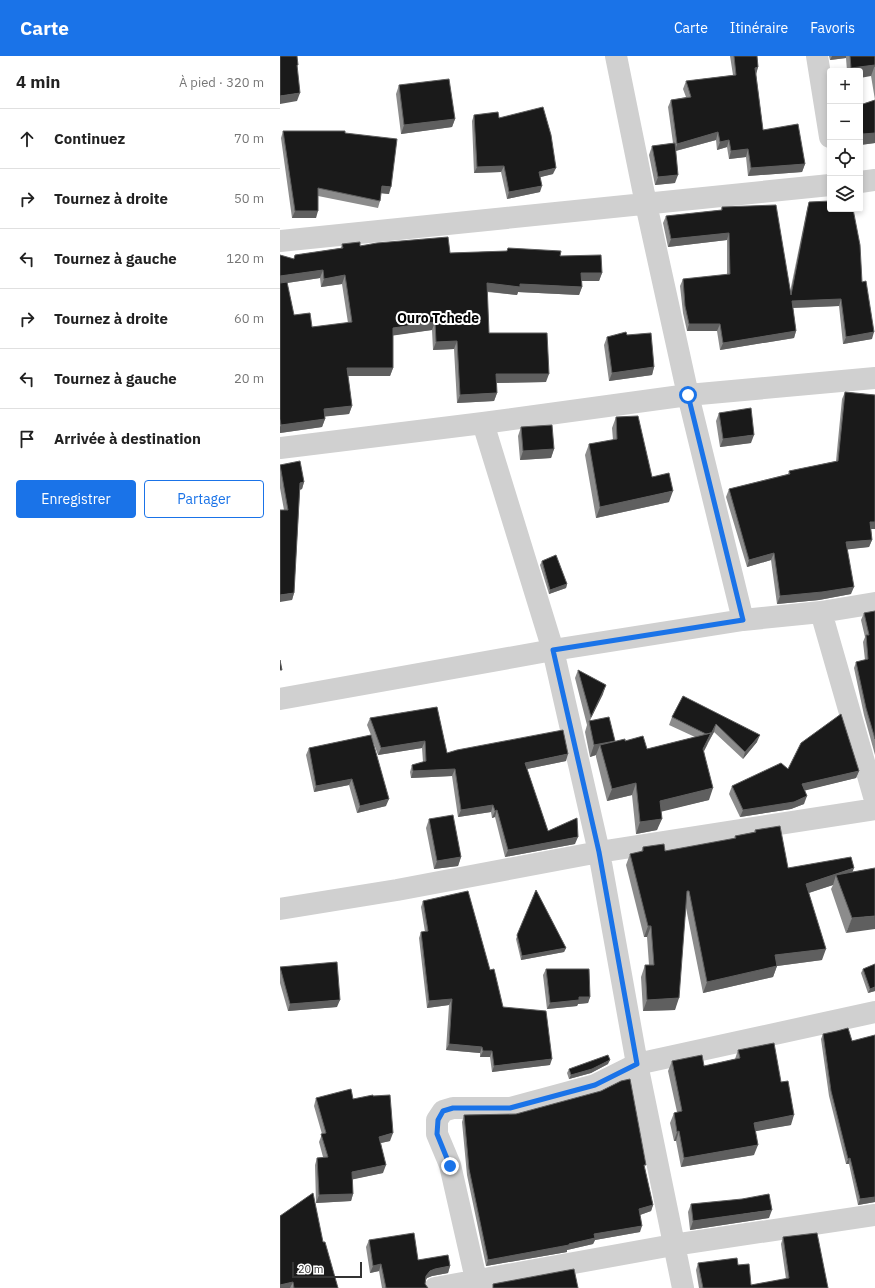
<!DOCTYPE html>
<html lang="fr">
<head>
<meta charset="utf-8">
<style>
  :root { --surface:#fff; --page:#f6f6f6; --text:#222; --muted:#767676; --line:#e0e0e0; --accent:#1a73e8 }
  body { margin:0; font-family:"IBM Plex Sans",sans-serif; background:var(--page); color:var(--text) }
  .controls { position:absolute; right:12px; top:12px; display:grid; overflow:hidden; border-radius:4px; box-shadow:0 2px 6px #0003 }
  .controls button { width:36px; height:36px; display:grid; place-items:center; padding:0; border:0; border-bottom:1px solid var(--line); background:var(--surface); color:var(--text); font:20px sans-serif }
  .scale { position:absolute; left:12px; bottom:10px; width:70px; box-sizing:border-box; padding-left:4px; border:2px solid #333; border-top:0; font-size:11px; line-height:14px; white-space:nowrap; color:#333; -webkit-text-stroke:3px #fff; paint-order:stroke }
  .stop { position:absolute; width:12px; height:12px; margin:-9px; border:3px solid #1a73e8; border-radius:50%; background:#fff }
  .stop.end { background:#1a73e8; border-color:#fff; box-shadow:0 1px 4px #0008 }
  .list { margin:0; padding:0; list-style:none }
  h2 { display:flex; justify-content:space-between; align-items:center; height:52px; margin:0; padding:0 16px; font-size:17px }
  h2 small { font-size:13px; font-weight:400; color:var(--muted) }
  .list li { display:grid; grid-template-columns:26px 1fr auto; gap:12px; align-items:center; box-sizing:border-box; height:60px; padding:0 16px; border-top:1px solid var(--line) }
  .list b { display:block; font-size:15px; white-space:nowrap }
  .list em { font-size:13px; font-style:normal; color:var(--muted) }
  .actions { display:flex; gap:8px; padding:12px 16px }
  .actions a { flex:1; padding:9px 0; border:1px solid var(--accent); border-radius:4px; text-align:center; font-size:14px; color:var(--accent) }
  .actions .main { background:var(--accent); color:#fff }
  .icon { flex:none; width:22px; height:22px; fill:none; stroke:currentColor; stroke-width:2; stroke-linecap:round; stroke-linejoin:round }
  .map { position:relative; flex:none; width:595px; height:1232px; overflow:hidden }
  header { display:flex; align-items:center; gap:24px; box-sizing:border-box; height:56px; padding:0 20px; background:var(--accent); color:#fff }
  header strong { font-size:19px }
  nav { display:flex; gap:22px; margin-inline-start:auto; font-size:14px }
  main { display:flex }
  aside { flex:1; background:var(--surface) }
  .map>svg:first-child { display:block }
</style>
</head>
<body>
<header>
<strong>Carte</strong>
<nav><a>Carte</a><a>Itinéraire</a><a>Favoris</a></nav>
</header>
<main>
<aside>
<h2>4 min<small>À pied · 320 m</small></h2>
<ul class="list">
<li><svg class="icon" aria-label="ahead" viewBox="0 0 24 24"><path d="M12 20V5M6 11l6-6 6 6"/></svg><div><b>Continuez</b></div><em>70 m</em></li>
<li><svg class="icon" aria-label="right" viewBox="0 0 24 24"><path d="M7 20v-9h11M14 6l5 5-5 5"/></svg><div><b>Tournez à droite</b></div><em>50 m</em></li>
<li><svg class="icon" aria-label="left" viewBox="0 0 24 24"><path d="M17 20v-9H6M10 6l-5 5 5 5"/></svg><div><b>Tournez à gauche</b></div><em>120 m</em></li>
<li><svg class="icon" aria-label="right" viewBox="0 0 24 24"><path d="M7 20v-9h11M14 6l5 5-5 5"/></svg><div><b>Tournez à droite</b></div><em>60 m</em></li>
<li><svg class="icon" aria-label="left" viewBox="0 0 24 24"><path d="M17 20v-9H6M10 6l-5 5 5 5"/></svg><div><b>Tournez à gauche</b></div><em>20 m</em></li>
<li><svg class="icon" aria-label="arrive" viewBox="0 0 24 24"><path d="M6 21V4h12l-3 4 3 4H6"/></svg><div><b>Arrivée à destination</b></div></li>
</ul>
<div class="actions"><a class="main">Enregistrer</a><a>Partager</a></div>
</aside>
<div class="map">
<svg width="595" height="1232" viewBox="0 0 595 1232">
  <rect width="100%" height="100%" fill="#fff"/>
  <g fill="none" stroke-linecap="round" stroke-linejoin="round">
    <path stroke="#d0d0d0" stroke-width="22" d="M336,0L366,148L408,339L463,564
      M537,0L550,81
      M580,126L595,124
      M0,185L550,129
      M203,367L273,594L319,796L357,1008L403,1232
      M0,392L203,367L408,339L595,322
      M541,556L595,744
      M0,643L273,594L463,564L541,556L595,547
      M0,853L117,834L319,796L595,753
      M155,1232L393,1189L595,1159
      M198,1232L170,1109L157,1078V1064L163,1055L173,1052H230L315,1029L357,1008L595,956"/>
  </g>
  <path fill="#8c8c8c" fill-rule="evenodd" d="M450,0H477L478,11L476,17L483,74L525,108L522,116L468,120L466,101L449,103L447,91L437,94L436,84L396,95L395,127L375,129L369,99L372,90L393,87L388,51L391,44L406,41L403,33L406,25L453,19Z
    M549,0H595V89V87L580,89V49L595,44L591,20L580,15H567L566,2L550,4Z
    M119,29L175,63L172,71L121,78L116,38Z
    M194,59L219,62L273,118L260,121V136L227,143L221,116L194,117L192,65Z
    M3,75L65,77L109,138L101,137L100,145L98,152L38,140L36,162H12L1,82Z
    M529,146L582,226L592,283L563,288L559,250L513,252L516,275L514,282L440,294L437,275H407L403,257L400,230L403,223L447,219V184L388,191L383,167L386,160L441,154L442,151L510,236L527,153Z
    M62,188L170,197L227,195L228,192L280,200L322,217L319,225H302V231L299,239L238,236L237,239L207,236L209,277L266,326L217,327V337L214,345L177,347L174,293L153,294L152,274L113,279V312L110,320H68L72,350L69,358L45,360V363L42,371L0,377V199L14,203L15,199L61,192ZM40,222L41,231L62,228L68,267L32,271L14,259L7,227Z
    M347,279L374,311L372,319L329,325L324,289L327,281Z
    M565,336L595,339V473H591L592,484L589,491L567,493L571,538L539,544L497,548L491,504L467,511L446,441L449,433L508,418L509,415L556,405L562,343Z
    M439,357L471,387L440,391L436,365Z
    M336,361L372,421L389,446L316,462L305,399L309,388L333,384L332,372Z
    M241,371L274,393L271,402L240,404L238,380Z
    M0,409L24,426L22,433L20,434L14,537L12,544L4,454L0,432Z
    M262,505L287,528L286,532L269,538L260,509Z
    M595,555V699L584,659L574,612L576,606L585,604L583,586L585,581L581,564L584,557Z
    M298,614L323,638L310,664L335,685H345L367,693L415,681L389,669L392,661L403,640L477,686L463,703L434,676L424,695L429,744L381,755L377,774L356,778L352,739L327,745L316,701V699L310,701L305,676L307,669L295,622Z
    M157,651L167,697L286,705L247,713L268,775L295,788L225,801L215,761L212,762L211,756L178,761L172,720L131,722L130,716L132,709L143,706L142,692L98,699L91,680L106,750L77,757L69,729L34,736L26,699L29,692L91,679L87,669L90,662Z
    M508,713L579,715L576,722L525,734L524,748L511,753L460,761L449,738L452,730Z
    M149,763L181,801L178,810L154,813L146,772Z
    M475,774L508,812L572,816L595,812L566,877L551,833L553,829L529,837L542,904L497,910L493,921L423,937L406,852L395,954L363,955L361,921L365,909H369L367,881H364L346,809L350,798L361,796L363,791L385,795L454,783L455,780L474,776Z
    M256,834L286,892L284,896L241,904L236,883Z
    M143,845L210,914L223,951L270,1009L212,1016L210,1001H200V997L166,994L169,949L147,952L139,882L141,876H145L141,851Z
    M0,911L57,951L8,955L0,927Z
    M266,913L310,941L308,947L298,948L297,950L267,953L263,919Z
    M583,913L595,935L588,937L581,917Z
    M543,978L572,985L595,1146L578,1149L569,1108H566L549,1040L541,983Z
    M458,994L501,1026L511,1069L475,1075L474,1099L401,1111L396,1085H394L390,1067L394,1057L397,1056L388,1015L392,1005L424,1010L455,1003Z
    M328,1008L311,1017L289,1023L287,1017L289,1013Z
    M36,1042L73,1043L110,1085L101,1087L103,1117L73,1123V1138L71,1145L36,1147L35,1109L37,1102L43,1101L39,1086L42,1078L34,1050Z
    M184,1059L365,1113L373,1149L371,1155L360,1159V1176L315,1184L313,1188L287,1194V1196L206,1210L187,1119L182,1066Z
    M411,1148L489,1162L410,1174L408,1156Z
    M503,1181L548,1232H419L416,1214L418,1207L458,1209L471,1229L506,1223L501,1188Z
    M89,1184L138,1204L170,1210L168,1217L152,1220L147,1222L146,1224L145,1228L148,1232H102L99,1215L90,1217L86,1191Z
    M43,1186L58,1232H0Z"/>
  <path fill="#5f5f5f" d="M552,0H566V2L550,4Z
    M595,9L591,20L580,22V15H570L571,12Z
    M478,11L476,19L475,12Z
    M20,37L17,45L0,48V40Z
    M175,63L172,71L121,78L124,69Z
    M438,76L436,84L395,95L397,88Z
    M595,77V87L580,89V86L583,78Z
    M449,84L447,91L437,94L440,86Z
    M468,93L466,101L449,103L451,95Z
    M525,108L522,116L468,120L471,112Z
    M224,110L221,116L194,117L197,111Z
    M276,112L273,118L257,122L259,116Z
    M398,119L395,127L375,129L378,121Z
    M102,130L111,131L109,138L99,137Z
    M262,130L260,136L227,143L229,136Z
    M15,155H38L36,162H12Z
    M449,177L447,184L388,191L391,183Z
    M43,214L40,222L0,228V220Z
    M301,217H322L319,225H298Z
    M65,219L62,228L41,231L44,223Z
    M207,227L240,228L302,231L299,239L238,236L237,239L204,235Z
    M561,243L559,250L509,252L512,245Z
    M155,266L152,274L110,280L113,272Z
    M409,268H440L437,275H407Z
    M516,275L514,282L440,294L443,287Z
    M594,276L592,283L563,288L566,281Z
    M177,285L174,293L153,294L156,286Z
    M374,311L372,319L329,325L332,317Z
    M67,312H113L110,320H64Z
    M216,318H269L266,326L213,327Z
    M217,337L214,345L177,347L180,339Z
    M72,350L69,358L41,361L44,353Z
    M45,363L42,371L0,377V371L1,369Z
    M474,379L471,387L440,391L443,383Z
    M274,393L271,402L240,404L243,395Z
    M24,426L22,433L18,434L20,427Z
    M393,435L389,446L316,462L320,451Z
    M590,466H595V473H588Z
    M592,484L589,491L563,494L566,486Z
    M494,497L491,504L467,511L469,504Z
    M287,528L286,532L269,538L270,534Z
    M574,531L571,538L539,544L497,548L500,540Z
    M14,537L12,544L0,546V539Z
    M326,629L323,638L309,666L311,661Z
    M436,668L434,676L427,688L430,680Z
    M431,677L427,689L419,705L423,693Z
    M480,679L477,686L463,703L465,696Z
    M145,685L142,692L98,699L101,692Z
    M335,685L331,696L320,689L316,699L310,701L314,689Z
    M288,698L286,705L242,714L245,707Z
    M175,713L172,720L131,722L133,715Z
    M579,715L576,722L519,736L522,728Z
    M72,723L69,729L34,736L36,730Z
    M356,727L352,739L327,745L332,733Z
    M433,732L429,744L376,757L380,745Z
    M527,740L524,748L511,753L460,761L463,754Z
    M109,743L106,750L77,757L80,750Z
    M213,749L211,756L178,761L181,754Z
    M217,754L215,761L212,762L215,755Z
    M382,763L377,774L356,778L360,766Z
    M298,781L295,788L225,801L228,794Z
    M181,801L178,810L154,813L157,805Z
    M574,812L570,823L556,819L553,829L522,839L526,828Z
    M595,860V873L566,877L572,862Z
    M368,870H371L367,881H364Z
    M286,892L284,896L241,904L242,900Z
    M546,893L542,904L497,910L493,921L423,937L427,926L495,899Z
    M595,931V935L588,937L590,933Z
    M299,941H310L308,947L298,948L297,950L267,953L270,947Z
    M399,942L395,954L363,955L367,944Z
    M172,943L169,949L147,952L149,945Z
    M60,944L57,951L8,955L10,948Z
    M169,988L202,991L200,997L166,994Z
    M203,995H212L210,1001H200Z
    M272,1003L270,1009L212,1016L214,1010Z
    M330,1004L328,1008L311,1017L289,1023L291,1019Z
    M514,1059L511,1069L471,1076L474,1067Z
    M399,1075L396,1085H394L397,1076Z
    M113,1077L110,1085L96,1088L99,1081Z
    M478,1089L474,1099L401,1111L404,1102Z
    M570,1102L569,1108H566L568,1103Z
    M106,1109L103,1117L70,1124L72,1116Z
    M73,1138L71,1145L36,1147L39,1139Z
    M595,1141V1146L578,1149L580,1143Z
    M373,1149L371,1155L357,1160L359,1153Z
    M492,1154L489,1162L410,1174L413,1165Z
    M362,1170L360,1176L315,1184L313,1188L287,1194V1196L206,1210L208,1204L289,1188L314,1178Z
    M101,1208L99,1215L90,1217L93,1210Z
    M170,1210L168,1217L152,1220L147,1222L143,1227L146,1220L150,1215L155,1213Z
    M13,1226L10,1232H0V1229Z"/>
  <path fill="#1a1a1a" stroke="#5f5f5f" d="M0,0H17L18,9H17L20,37L0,40Z
    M454,0H477L478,11L475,12L483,74L518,68L525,108L471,112L468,93L451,95L449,84L440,86L438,76L397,88L391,44L411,41L406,25L456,19Z
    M570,0H595V11V9L571,12Z
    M169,23L175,63L124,69L119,29Z
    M595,44V77L583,78L582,74H580V49Z
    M263,51L271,79L276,112L259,116L262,130L229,136L224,110L197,111L194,59L218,56L219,62Z
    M3,75H65V77L117,83L111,131L102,130L100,145L38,132V155H15Z
    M395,87L398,119L378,121L372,90Z
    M550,145V153H573L580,189L582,226L586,225L594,276L566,281L561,243L512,245L516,275L443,287L440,268H409L405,250L403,223L450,218L449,177L391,183L386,160L442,154V151L496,149L511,239L529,146Z
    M168,181L170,197L227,195L228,192L281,195L280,200L321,199L322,217H301L302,231L240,228V231L207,227L209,277H267L269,318H216L217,337L180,339L177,285L156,286L155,266L113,272V312H67L72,350L44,353L45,363L1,369L0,363V227L7,226L14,259L30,257L32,271L72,266L65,219L44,223L43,214L0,220V199L14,203L15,199L63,192L62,188L80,186V190L97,187Z
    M346,276L347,279L371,277L374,311L332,317L327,281Z
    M565,336L595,339V466H590L592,484L566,486L574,531L542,536L500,540L494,497L469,504L449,433L510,418L509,415L558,405Z
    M471,352L474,379L443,383L439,357Z
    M358,360L372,421L389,417L393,435L320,451L309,388L337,383L336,361Z
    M272,369L274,393L243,395L241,371Z
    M20,405L24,426L20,427L14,537L0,539V454H8L0,409Z
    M276,499L287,528L270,534L262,505Z
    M595,555V683L586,652L576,606L588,603L586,579H589L584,557Z
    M0,604L2,614H0Z
    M298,614L326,629L311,661Z
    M403,640L480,679L465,696L436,668L430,680L431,677L426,678L392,661Z
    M157,651L167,697L177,694L283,674L288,698L245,707L268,775L297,762L298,781L228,794L217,754L215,755L213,749L181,754L175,713L133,715L132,709L146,705L145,685L101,692L90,662Z
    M561,658L579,715L522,728L527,740L514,746L463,754L452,730L501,707L508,713L521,687Z
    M329,661L335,685L314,689L309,665Z
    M431,677L423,693L433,732L380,745L382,763L360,766L356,727L332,733L320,689L345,683V685L363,680L367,693Z
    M91,679L109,743L80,750L72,723L36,730L29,692Z
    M173,759L181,801L157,805L149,763Z
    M500,770L508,812L571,801L574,812L526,828L546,893L495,899L497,910L427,926L409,835H407L399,942L367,944L365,909H374L371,870H368L350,798L363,795V791L384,788L385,795L456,782L455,780L476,776L475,774Z
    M595,812V860L572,862L556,819Z
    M256,834L286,892L242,900L237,879Z
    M188,835L210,914L214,913L223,951L266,955L272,1003L214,1010L212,995H203L202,991L169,988L172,943L149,945L141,876L148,875L143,845Z
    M57,906L60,944L10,948L0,911Z
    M595,908V931L590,933L583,913Z
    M266,913H309L310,941H299V944L270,947Z
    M568,972L572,985L595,979V1141L580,1143L570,1102L568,1103L551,1035L543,978L557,975Z
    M494,987L501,1026L508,1025L514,1059L474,1067L478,1089L404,1102L399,1075L397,1076L394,1057L402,1055L392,1005L422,999L424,1010L460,1002L458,994Z
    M328,999L330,1004L312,1013L291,1019L289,1013Z
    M350,1023L366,1109H364L373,1149L359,1153L362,1170L314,1178L315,1182L289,1188V1189L208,1204L189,1113L184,1059L236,1058L321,1035L341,1025Z
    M71,1033L73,1043L93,1039V1040L110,1039L113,1077L99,1081L106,1109L72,1116L73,1138L39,1139L37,1102L48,1101L41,1078L46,1077L36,1042Z
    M33,1137L43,1186H45L58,1232H14L13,1226L0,1229V1160Z
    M489,1138L492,1154L413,1165L411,1148L462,1143Z
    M134,1177L138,1204L168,1199L170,1210L155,1213L150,1215L146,1220L145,1228L148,1232H106L101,1208L93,1210L89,1184Z
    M537,1177L548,1232H423L418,1207L457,1202L458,1209L469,1208L471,1229L509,1222L503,1181Z
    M294,1213L298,1232H213V1228Z"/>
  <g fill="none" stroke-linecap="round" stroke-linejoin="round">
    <path stroke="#1a73e8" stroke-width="5" d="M170,1110L157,1078L158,1064L163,1055L173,1052H230L315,1029L357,1008L319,796L273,594L463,564L408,339"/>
  </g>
  <g text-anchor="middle" stroke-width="4" stroke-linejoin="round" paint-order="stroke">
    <g font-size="14" font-weight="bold" fill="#000" stroke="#fff">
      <text x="158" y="267">Ouro Tchede</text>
    </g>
  </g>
</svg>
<div class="controls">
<button>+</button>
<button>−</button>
<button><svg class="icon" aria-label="locate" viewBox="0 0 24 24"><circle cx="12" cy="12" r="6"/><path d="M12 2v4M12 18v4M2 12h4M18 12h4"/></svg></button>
<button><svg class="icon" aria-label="layers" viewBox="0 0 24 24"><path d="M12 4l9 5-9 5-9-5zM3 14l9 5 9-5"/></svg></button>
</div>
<div class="scale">20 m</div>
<div class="stop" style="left:408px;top:339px"></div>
<div class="stop end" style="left:170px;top:1110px"></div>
</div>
</main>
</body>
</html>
